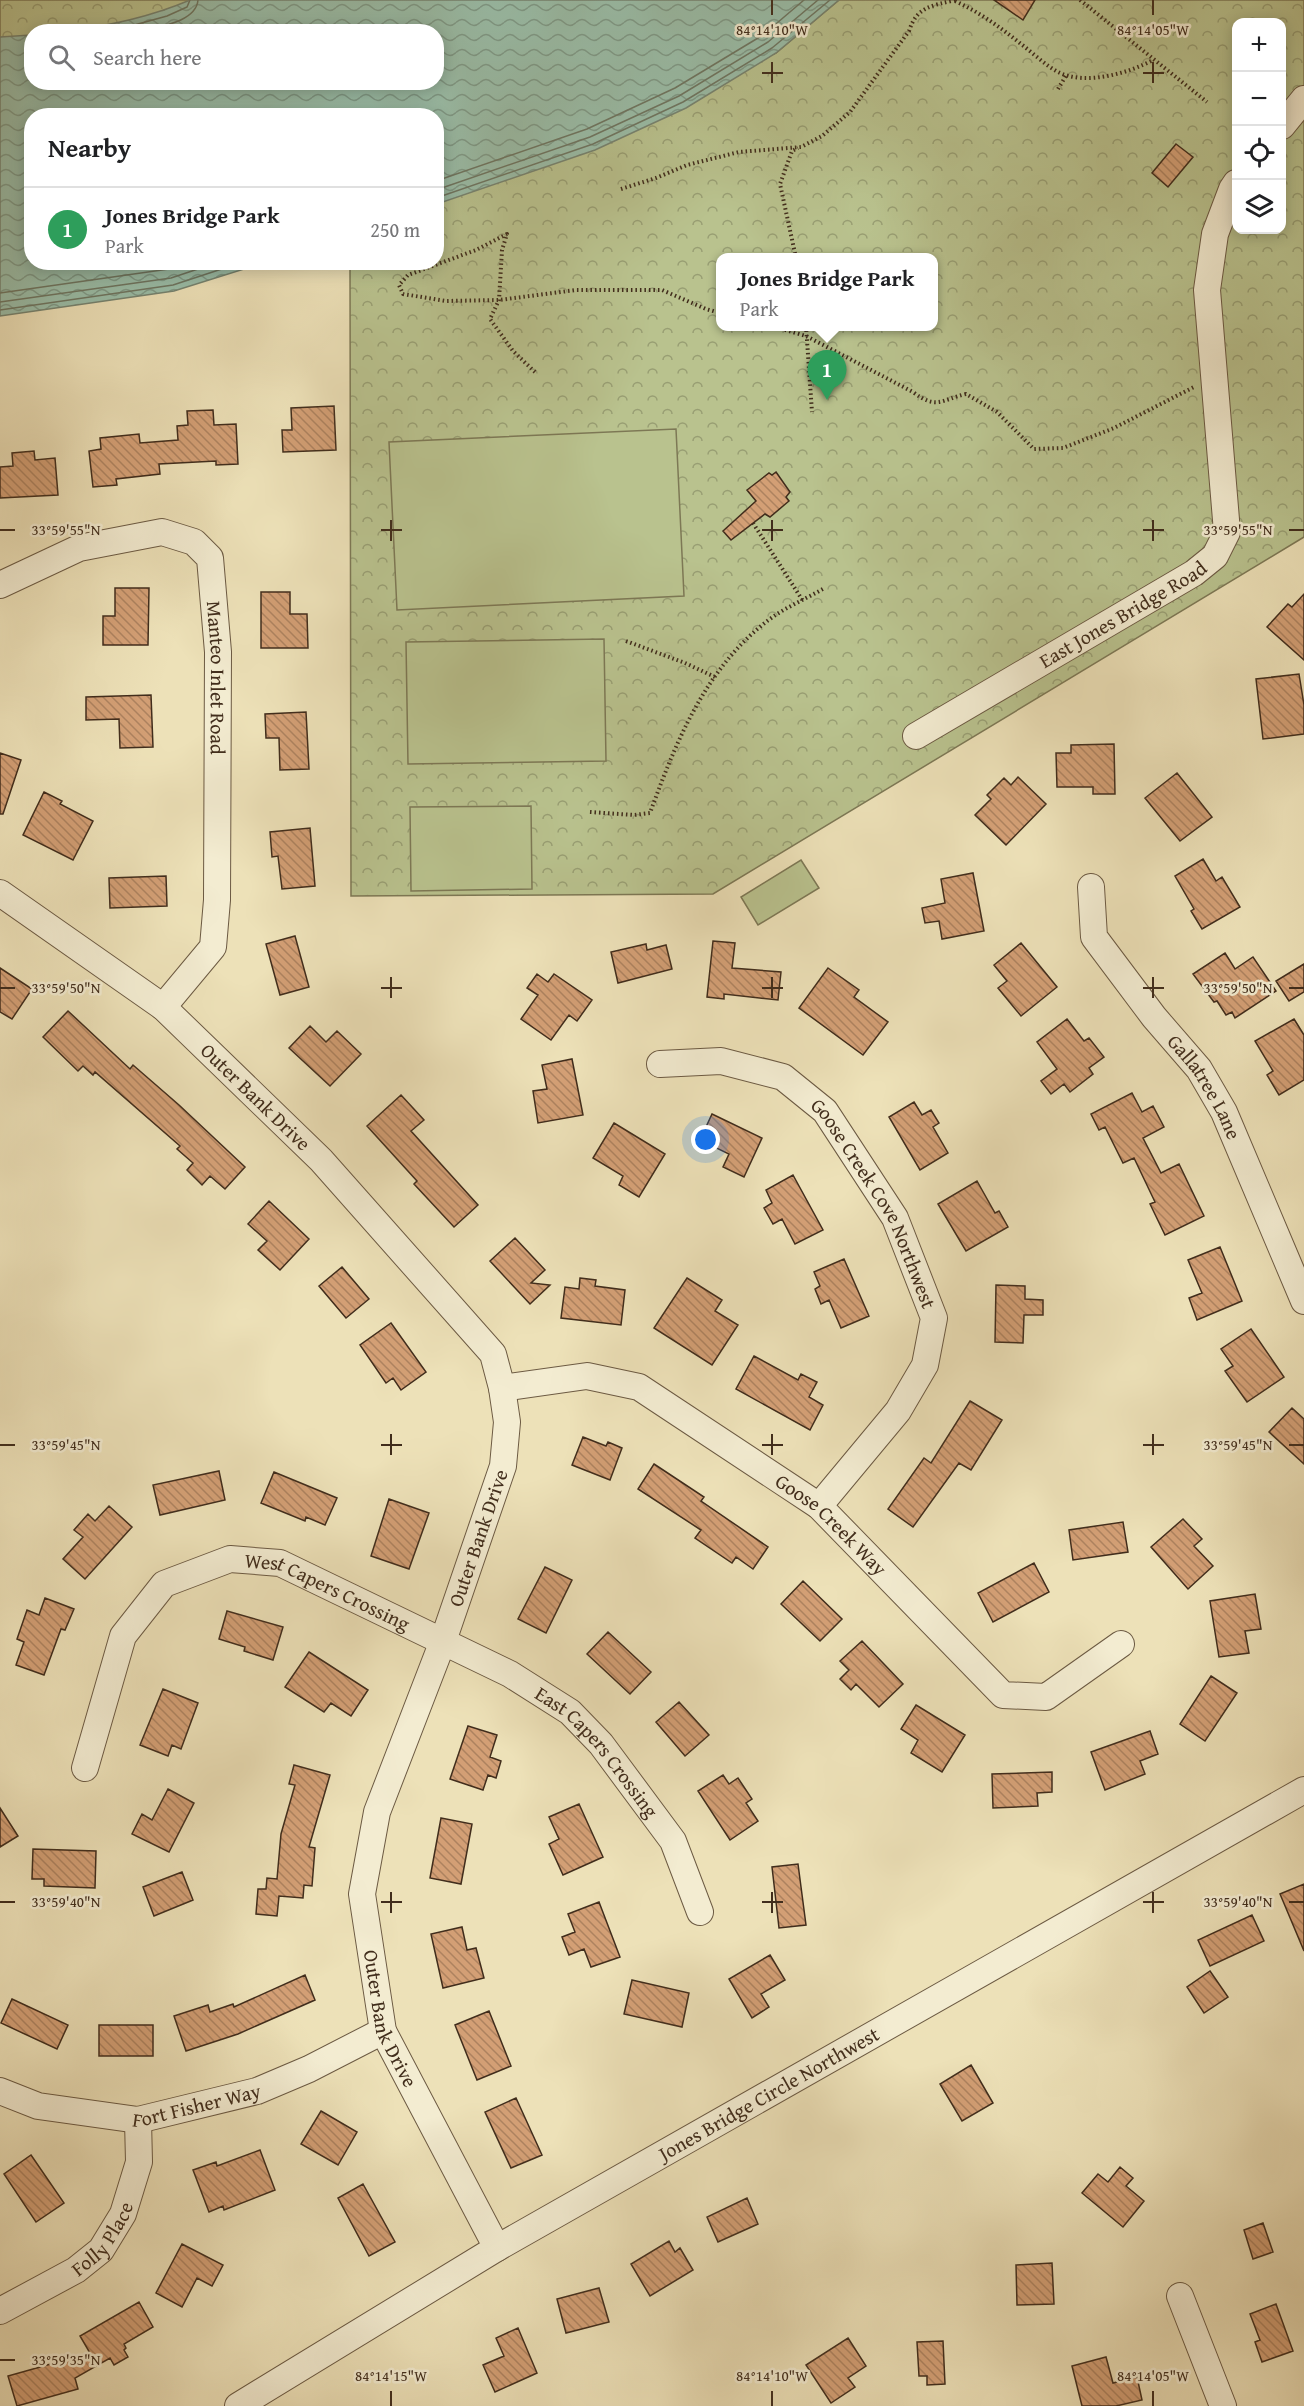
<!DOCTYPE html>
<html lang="en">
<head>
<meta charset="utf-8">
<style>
  :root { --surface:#fff; --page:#f6f6f6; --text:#202124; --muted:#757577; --line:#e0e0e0; --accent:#8f2418 }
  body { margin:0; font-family:"Gentium Book Plus",serif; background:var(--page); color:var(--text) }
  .controls { position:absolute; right:18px; top:18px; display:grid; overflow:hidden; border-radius:12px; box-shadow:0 3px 15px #0003 }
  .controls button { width:54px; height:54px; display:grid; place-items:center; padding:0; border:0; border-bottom:2px solid var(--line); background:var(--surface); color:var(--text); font:30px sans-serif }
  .you { position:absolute; left:706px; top:1140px; width:21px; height:21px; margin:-15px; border:4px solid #fff; border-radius:50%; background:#1a73e8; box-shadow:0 0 0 9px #1a73e833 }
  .badge { display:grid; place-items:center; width:39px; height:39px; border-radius:50%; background:var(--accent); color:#fff; font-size:20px; font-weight:700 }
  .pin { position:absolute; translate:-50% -50px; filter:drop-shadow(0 2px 3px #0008) }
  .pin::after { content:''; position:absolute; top:32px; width:21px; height:18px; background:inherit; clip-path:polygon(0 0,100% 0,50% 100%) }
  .popup { position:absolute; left:716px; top:253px; width:222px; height:78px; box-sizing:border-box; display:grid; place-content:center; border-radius:12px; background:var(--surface); filter:drop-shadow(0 2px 4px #0005); font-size:20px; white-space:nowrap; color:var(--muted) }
  .popup b { font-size:22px; color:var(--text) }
  .popup::after { content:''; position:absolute; left:50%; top:100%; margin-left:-12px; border:12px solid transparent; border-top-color:var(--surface) }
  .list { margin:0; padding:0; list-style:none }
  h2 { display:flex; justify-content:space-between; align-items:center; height:78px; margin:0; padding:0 24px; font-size:26px }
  h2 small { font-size:20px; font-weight:400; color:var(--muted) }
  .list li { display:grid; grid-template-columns:39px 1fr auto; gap:18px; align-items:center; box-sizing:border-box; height:84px; padding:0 24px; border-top:2px solid var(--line) }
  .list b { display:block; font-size:22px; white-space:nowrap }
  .list p { margin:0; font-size:20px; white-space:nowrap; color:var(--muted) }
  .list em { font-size:20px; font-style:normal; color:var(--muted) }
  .icon { flex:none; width:33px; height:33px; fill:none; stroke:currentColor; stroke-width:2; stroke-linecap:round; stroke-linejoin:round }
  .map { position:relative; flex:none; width:1304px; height:2406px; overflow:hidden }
  .search { position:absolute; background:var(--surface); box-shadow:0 3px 15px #0003; left:24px; top:24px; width:420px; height:66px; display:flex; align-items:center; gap:15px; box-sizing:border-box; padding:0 21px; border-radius:24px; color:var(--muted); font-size:22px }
  .panel { position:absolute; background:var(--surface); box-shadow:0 3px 15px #0003; left:24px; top:108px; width:420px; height:162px; border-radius:24px }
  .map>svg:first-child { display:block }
</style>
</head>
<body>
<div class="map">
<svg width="1304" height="2406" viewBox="0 0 1304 2406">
  <defs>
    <pattern id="park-crowns" width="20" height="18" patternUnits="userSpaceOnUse" patternTransform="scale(1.5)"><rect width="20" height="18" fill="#b9c28e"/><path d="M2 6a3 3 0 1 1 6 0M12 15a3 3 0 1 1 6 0" fill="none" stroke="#989e73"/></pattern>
    <pattern id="water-waves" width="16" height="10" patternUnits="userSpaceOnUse" patternTransform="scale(1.5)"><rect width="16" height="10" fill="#9abea9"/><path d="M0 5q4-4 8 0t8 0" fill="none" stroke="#7f9b89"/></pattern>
    <pattern id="building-back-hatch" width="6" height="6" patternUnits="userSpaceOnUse" patternTransform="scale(1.5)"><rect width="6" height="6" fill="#d39f75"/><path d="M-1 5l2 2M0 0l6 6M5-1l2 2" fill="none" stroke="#ad825f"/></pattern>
  </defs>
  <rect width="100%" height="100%" fill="#ede1b8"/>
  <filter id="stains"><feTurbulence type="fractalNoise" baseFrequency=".00333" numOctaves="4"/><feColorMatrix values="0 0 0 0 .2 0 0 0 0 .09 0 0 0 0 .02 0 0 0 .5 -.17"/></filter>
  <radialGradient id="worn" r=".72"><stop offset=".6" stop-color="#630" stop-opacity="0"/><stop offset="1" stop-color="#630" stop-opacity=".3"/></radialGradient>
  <path fill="url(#park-crowns)" stroke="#7d7855" stroke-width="1.5" fill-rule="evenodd" d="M0,0H225L151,31L32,32L31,53L0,55Z
    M839,0H1304V537L713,894L351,896L350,263L436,262L437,203L776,53ZM1236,22H1282V230H1236ZM720,258H934V326H720Z"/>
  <path fill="#b9c28e" stroke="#7d7855" stroke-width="1.5" d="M676,429L684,596L397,610L389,442Z
    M604,639L606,761L408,764L406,642Z
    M531,806L532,889L411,891L410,807Z
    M801,860L819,888L758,925L741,897Z"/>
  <path fill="url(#water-waves)" stroke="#768471" stroke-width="1.5" d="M190,0H839L776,53L686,108L595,150L437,204L436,116H32V262L263,263L174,291L0,316V37L31,35L32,82H436V32L66,31C109,26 150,17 190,0Z"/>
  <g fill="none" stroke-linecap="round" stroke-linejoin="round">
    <path stroke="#6e7662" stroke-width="1.5" d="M109,32L167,16L187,7L190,0
      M139,32C156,27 196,23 198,0
      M436,181L587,129L675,88L763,35L804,0
      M436,190L590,137L679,96L768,42L818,0
      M436,198L593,144L683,102L772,48L830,0
      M0,293L169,269L190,262
      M0,302L171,278L219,262
      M0,310L173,285L243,262"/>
  </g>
  <path fill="url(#building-back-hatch)" stroke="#412d1c" stroke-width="1.5" d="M994,0H1035L1023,20Z
    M1176,144L1193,157L1168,187L1152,173Z
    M334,406L336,450L283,452L282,430H292L291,408Z
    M213,410L214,425L236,424L238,464L216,465V461L159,464L160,474L116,479L117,485L93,487L89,451L101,449L100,438L139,434L140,443L178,440L177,426L188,425L187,411Z
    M34,451L35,460L55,458L58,495L0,498V467L13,466L12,453Z
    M776,472L790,492L786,497L789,501L770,517L765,514L731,540L723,531L756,501L747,490L769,473L772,475Z
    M115,588H149L148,645H103V616H115Z
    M261,592H290V614H307L308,648H261Z
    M1304,594V660L1267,627L1288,604L1292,607Z
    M1299,674L1304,705V734L1263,739L1256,679Z
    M151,695L153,747L120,748L119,719L86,720V697Z
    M306,712L309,769L280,770L279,738H266L265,714Z
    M1114,744L1115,794H1093V787H1057L1056,753H1071V745Z
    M0,753L21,760L3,814H0Z
    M1177,773L1212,817L1180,841L1145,798Z
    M1018,777L1046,804L1006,845L975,815L991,799L987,795L1004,778L1011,785Z
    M44,792L62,801L60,804L93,821L73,860L23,835Z
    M310,828L315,886L282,889L278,856L272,857L270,832Z
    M1203,859L1216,881L1222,877L1240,907L1202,929L1191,911L1194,909L1175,876Z
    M973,873L984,931L942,939L939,921L925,923L922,908L945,903L941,879Z
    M166,876L167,906L110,908L109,878Z
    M295,936L309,987L280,995L266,944Z
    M713,941L735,943L732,968L781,972L778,1000L724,994V999L707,997Z
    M1021,943L1057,987L1021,1016L998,988L1007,981L994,965Z
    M646,944L647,950L666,945L672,969L618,983L611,952Z
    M1225,953L1235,969L1253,957L1276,991L1235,1018L1232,1012L1226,1015L1217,1001L1214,1002L1193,974Z
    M1304,964V992L1289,1001L1276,981Z
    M0,968L32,989L12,1019L0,1012Z
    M828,968L859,990L854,997L888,1022L863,1055L799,1008Z
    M537,974L548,982L554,974L592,1000L577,1021L569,1015L551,1040L521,1019L538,995L527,988Z
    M68,1011L130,1069L133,1065L179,1105L245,1167L225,1189L210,1176L202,1185L187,1170L193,1163L177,1149L180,1146L95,1072L93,1075L83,1066L78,1071L43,1037Z
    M1067,1019L1084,1041L1089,1038L1104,1057L1089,1068L1093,1074L1070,1092L1064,1084L1051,1094L1041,1081L1057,1069L1037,1042Z
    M1294,1019L1304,1035V1080L1279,1095L1267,1075L1273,1071L1255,1041Z
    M310,1026L326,1042L337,1031L361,1054L330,1086L289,1048Z
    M572,1059L583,1115L538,1123L533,1091L547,1089L542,1065Z
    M1132,1093L1142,1112L1153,1106L1164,1127L1143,1138L1161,1173L1179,1164L1204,1216L1165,1235L1150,1204L1155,1202L1134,1158L1123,1163L1105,1127L1099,1130L1091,1114Z
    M401,1095L424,1120L411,1131L478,1205L454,1227L414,1184L417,1181L367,1126Z
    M914,1102L922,1115L931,1110L939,1123L933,1127L948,1153L920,1170L889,1117Z
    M712,1114L762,1138L744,1177L723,1167L729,1154L700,1140Z
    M614,1123L665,1154L639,1197L619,1185L623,1176L593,1158Z
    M793,1175L823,1230L795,1244L782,1219L773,1224L764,1208L772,1203L766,1190Z
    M977,1181L995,1213L999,1211L1008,1227L966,1251L938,1204Z
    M269,1201L309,1239L280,1270L258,1250L267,1241L248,1224Z
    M515,1238L545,1270L531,1283L550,1285L530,1304L490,1261Z
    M1220,1247L1242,1301L1197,1320L1189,1298L1202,1293L1188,1260Z
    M844,1259L869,1316L841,1328L829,1300L821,1304L815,1289L820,1286L814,1272Z
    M342,1267L369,1299L346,1318L319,1286Z
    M580,1278L596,1280L595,1286L625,1290L621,1325L561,1318L565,1287L579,1289Z
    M687,1278L722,1300L715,1311L738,1325L712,1365L654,1328Z
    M996,1285L1025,1286V1299L1043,1300V1315H1024L1023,1343L995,1342Z
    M391,1323L426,1372L401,1390L393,1378L386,1383L360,1345Z
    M1251,1329L1284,1377L1247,1402L1225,1371L1233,1366L1221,1349Z
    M754,1356L798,1380L801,1374L817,1382L809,1397L823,1405L810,1430L736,1389Z
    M970,1401L1002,1420L971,1470L959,1463L913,1527L888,1509L924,1458L931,1463Z
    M1292,1408L1304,1419V1464L1269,1432Z
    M583,1437L606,1446L608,1442L622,1448L610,1480L572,1465Z
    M654,1464L704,1497L701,1501L768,1547L753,1569L736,1557L732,1563L695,1538L701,1530L638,1489Z
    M219,1471L225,1500L160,1515L153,1485Z
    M274,1472L337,1498L325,1525L306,1517L305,1521L261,1503Z
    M389,1499L429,1513L409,1569L371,1556Z
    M109,1506L132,1527L85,1579L63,1559L83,1537L74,1530L88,1514L95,1521Z
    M1183,1519L1202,1539L1194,1546L1213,1566L1188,1589L1151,1547Z
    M1123,1522L1128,1552L1073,1560L1069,1530Z
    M1034,1563L1049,1592L993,1622L978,1593Z
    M545,1567L572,1580L546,1633L518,1619Z
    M803,1581L842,1619L820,1641L781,1604Z
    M1255,1594L1261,1629L1245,1631L1249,1653L1219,1657L1210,1601Z
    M45,1598L74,1609L65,1630L61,1629L44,1675L16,1665L24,1642L17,1639L27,1610L39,1615Z
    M227,1611L283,1627L273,1660L244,1651L245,1647L219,1639Z
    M608,1632L651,1672L630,1694L587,1654Z
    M862,1641L903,1684L879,1707L856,1684L851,1690L840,1679L849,1670L840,1661Z
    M309,1652L368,1690L351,1716L331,1703L324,1712L285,1687Z
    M1211,1676L1237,1693L1205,1741L1180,1724Z
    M163,1689L198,1703L181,1749L172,1745L168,1756L140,1745Z
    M679,1702L709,1735L685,1756L656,1722Z
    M916,1705L965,1735L942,1772L911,1753L918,1740L901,1729Z
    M468,1726L497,1735L490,1757L501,1761L496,1778L488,1775L483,1790L450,1779Z
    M1150,1731L1158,1754L1140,1761L1145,1774L1105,1790L1091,1752Z
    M294,1765L330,1775L309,1847L315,1848L312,1886L304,1885L303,1898L279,1896L277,1916L256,1914L258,1889H266L267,1878L277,1879L281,1834L295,1785L289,1784Z
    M1052,1772V1792L1037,1793L1038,1806L993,1808L992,1774Z
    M723,1775L729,1784L738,1778L752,1799L746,1803L758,1821L730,1840L698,1791Z
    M168,1789L194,1803L169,1852L132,1834L142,1814L152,1820Z
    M579,1804L603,1857L563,1875L549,1844L559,1839L549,1817Z
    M0,1808L18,1836L0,1847Z
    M441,1818L472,1824L461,1884L430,1878Z
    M33,1849L96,1851L95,1888L44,1886V1879H32Z
    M798,1864L806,1925L779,1928L772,1867Z
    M182,1872L193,1900L154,1916L143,1887Z
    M1304,1884V1951L1280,1894Z
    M599,1902L620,1957L591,1967L584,1949L569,1955L562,1937L575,1932L568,1914Z
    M1252,1915L1264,1941L1210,1966L1198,1940Z
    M462,1927L467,1950L476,1948L484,1978L443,1988L431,1934Z
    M770,1955L785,1980L761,1994L769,2007L752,2018L729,1979Z
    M1210,1971L1228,1997L1204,2013L1187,1987Z
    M305,1975L315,2000L238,2034L186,2051L174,2016L208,2005L210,2012L233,2004L234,2007Z
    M632,1980L689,1993L682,2027L624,2014Z
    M12,1999L68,2025L57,2049L1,2023Z
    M489,2011L511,2066L477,2080L455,2025Z
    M99,2025H153V2056H99Z
    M971,2065L993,2103L962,2121L940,2084Z
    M516,2098L542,2155L511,2168L485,2112Z
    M321,2111L357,2132L338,2165L301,2144Z
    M260,2150L275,2190L224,2210L223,2206L209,2212L193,2170L216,2162L217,2166Z
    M31,2155L64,2203L36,2222L4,2174Z
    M1120,2167L1133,2178L1126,2186L1144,2201L1123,2227L1082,2193L1098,2174L1108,2182Z
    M363,2184L395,2242L369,2256L338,2198Z
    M747,2198L758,2224L718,2242L707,2217Z
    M1263,2223L1273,2252L1253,2259L1244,2230Z
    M669,2241L675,2252L680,2248L693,2270L650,2296L631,2264Z
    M182,2244L223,2265L212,2286L197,2278L182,2307L156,2293Z
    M1052,2263L1054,2304L1017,2305L1016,2265Z
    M599,2288L609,2322L566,2333L557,2299Z
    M139,2302L153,2327L124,2344L126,2348L124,2350L128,2357L114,2365L110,2358L75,2378L78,2389L17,2406L8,2376L90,2353L80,2336Z
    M1276,2304L1293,2351L1262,2362L1255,2342L1260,2340L1250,2314Z
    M518,2328L537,2373L495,2392L483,2365L504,2356L496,2338Z
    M848,2338L866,2366L848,2378L855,2387L831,2403L806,2365Z
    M943,2341L945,2384L927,2385V2376H919L917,2342Z
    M1106,2357L1113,2383L1137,2377L1142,2400L1116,2406H1082L1072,2366Z"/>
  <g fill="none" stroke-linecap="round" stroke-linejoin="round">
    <g stroke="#6c5a43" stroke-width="28">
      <g id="minor">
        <path d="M1282,126L1304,99"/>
        <path id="s1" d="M0,585L79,548L162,532L194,542L210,558L218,652L217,900L213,947L163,1007"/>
        <path id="s2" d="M916,736L1194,573L1215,556L1227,532L1207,290L1215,234L1232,189L1236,183"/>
        <path id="s3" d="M1091,887L1094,937L1154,1017L1199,1069L1224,1112L1304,1301"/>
        <path id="s4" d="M0,893L163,1007L321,1160L493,1354L502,1388L507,1422L503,1466L443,1641L377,1812L362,1894L383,2031L497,2248"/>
        <path id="s5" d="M660,1064L721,1061L783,1077L825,1111L895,1218L934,1318L925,1365L898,1411L819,1506"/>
        <path id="s6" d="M502,1388L587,1376L639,1387L819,1506L1003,1695L1046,1697L1121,1644"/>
        <path id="s7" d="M85,1768L123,1636L164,1584L230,1559L280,1563L510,1674L570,1712L601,1744L673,1841L700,1912"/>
        <path id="s8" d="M0,2091L38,2106L138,2120L257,2091L309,2069L383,2031"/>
        <path d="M1180,2296L1223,2406"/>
        <path id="s9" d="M0,2311L76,2270L101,2250L123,2214L139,2162L138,2120"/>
        <path id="s10" d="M238,2406L497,2248L1304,1790"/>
      </g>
    </g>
    <path stroke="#412d1c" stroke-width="4" stroke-dasharray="1.5 3" stroke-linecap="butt" d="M1080,0L1207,102
      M955,1C979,12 1000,27 1021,44C1033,53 1045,65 1058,72C1085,86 1129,73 1153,60
      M1058,89L1067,74
      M621,189L656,178L687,165L739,152L801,147L822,136L850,112L909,31C917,6 932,6 955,0
      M796,258L780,184L792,151L798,148
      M772,326L806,336L913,392C937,410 940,400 966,394L997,412L1034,449L1063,448L1114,428L1194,387
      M806,326L812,412
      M535,372L513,351L490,319L499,300L502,250L507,234L476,250L408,275L399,285L403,294L446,301L499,300L576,290H662L706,309L720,313
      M753,523L803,601
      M626,641L685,663L715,677
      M590,812L634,815L650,813C677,739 707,664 774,616C789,606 807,598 823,589"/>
    <use href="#minor" stroke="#f3ecd1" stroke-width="26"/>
  </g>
  <path fill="none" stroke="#412d1c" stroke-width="2" d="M772,0V15M1153,0V15M772,62V83M1153,62V83M762,73H783M1143,73H1164M391,520V541M772,520V541M1153,520V541M0,530H15M381,530H402M762,530H783M1143,530H1164M1289,530H1304M391,977V998M772,977V998M1153,977V998M0,988H15M381,988H402M762,988H783M1143,988H1164M1289,988H1304M391,1434V1455M772,1434V1455M1153,1434V1455M0,1445H15M381,1445H402M762,1445H783M1143,1445H1164M1289,1445H1304M391,1892V1913M772,1892V1913M1153,1892V1913M0,1902H15M381,1902H402M762,1902H783M1143,1902H1164M1289,1902H1304M0,2360H15M391,2391V2406M772,2391V2406M1153,2391V2406"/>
  <g text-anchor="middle" stroke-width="5" stroke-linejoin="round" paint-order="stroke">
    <g font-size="20" fill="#412d1c" stroke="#f3ecd1">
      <text dy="7" stroke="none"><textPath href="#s2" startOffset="240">East Jones Bridge Road</textPath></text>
      <text dy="7" stroke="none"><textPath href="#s1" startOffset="348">Manteo Inlet Road</textPath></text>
      <text dy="7" stroke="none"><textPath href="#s3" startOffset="237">Gallatree Lane</textPath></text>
      <text dy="7" stroke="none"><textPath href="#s4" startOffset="328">Outer Bank Drive</textPath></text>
      <text dy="7" stroke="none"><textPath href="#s5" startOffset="284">Goose Creek Cove Northwest</textPath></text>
      <text dy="7" stroke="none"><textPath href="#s6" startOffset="376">Goose Creek Way</textPath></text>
      <text transform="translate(478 1538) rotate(-71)" y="7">Outer Bank Drive</text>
      <text dy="7" stroke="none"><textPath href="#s7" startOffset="378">West Capers Crossing</textPath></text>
      <text dy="7" stroke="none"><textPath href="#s7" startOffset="698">East Capers Crossing</textPath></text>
      <text dy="7" stroke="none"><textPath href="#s4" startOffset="1372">Outer Bank Drive</textPath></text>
      <text dy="7" stroke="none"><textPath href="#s10" startOffset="616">Jones Bridge Circle Northwest</textPath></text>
      <text dy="7" stroke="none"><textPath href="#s8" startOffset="202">Fort Fisher Way</textPath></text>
      <text dy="7" stroke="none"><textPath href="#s9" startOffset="128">Folly Place</textPath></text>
    </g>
  </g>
  <g font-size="15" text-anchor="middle" fill="#412d1c" stroke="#f3ecd1" stroke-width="5" stroke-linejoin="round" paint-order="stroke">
    <text x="772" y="35">84°14'10"W</text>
    <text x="1153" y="35">84°14'05"W</text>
    <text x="66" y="535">33°59'55"N</text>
    <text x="1238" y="535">33°59'55"N</text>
    <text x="66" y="993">33°59'50"N</text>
    <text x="1238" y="993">33°59'50"N</text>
    <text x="66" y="1450">33°59'45"N</text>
    <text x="1238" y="1450">33°59'45"N</text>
    <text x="66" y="1907">33°59'40"N</text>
    <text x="1238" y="1907">33°59'40"N</text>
    <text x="66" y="2365">33°59'35"N</text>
    <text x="391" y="2381">84°14'15"W</text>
    <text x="772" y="2381">84°14'10"W</text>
    <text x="1153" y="2381">84°14'05"W</text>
  </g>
  <rect width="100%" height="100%" filter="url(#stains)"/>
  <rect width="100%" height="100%" fill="url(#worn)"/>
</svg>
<div class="controls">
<button>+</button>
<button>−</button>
<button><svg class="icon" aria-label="locate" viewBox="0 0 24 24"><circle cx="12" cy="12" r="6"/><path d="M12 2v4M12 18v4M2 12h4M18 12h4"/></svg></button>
<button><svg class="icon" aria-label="layers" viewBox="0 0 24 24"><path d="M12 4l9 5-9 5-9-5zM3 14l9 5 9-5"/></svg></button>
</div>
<div class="you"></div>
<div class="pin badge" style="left:827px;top:400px;background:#2e9e5b">1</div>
<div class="popup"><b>Jones Bridge Park</b>Park</div>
<div class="search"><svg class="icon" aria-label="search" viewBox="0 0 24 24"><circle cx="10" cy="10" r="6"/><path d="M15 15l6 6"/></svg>Search here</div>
<section class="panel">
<h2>Nearby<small></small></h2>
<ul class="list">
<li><span class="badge" style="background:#2e9e5b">1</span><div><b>Jones Bridge Park</b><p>Park</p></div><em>250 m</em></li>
</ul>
</section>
</div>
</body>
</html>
